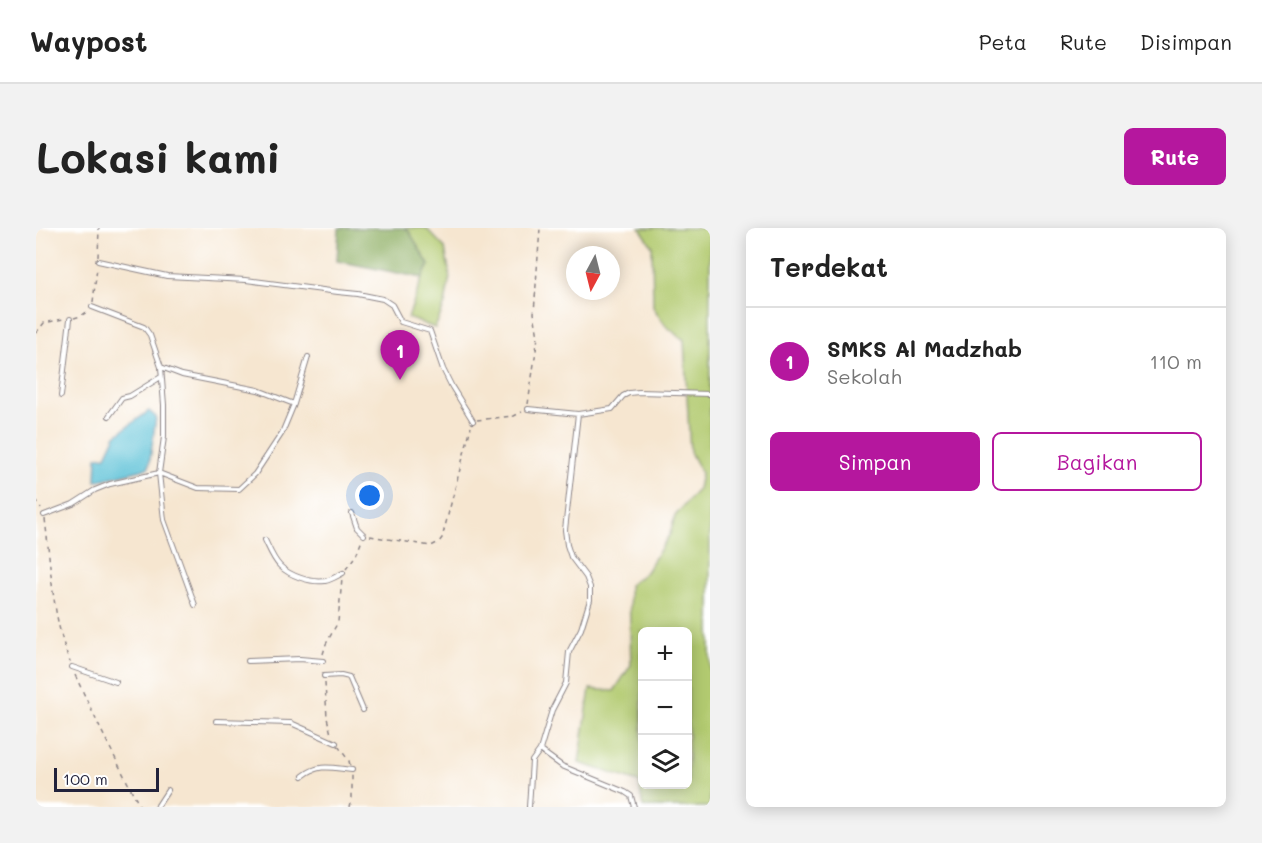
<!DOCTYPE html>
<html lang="id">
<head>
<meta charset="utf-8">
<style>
  :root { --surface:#fff; --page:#f2f2f2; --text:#222; --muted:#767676; --line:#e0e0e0; --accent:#b5179e }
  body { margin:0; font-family:Mali,sans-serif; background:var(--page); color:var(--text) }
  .controls { position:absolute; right:18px; bottom:18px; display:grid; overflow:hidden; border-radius:9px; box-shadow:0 3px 15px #0003 }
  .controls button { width:54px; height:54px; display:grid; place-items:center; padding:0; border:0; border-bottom:2px solid var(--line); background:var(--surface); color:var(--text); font:30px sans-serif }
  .compass { position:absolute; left:530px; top:18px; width:54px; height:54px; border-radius:50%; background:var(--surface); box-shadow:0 3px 15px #0003; rotate:187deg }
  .scale { position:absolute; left:18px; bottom:15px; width:105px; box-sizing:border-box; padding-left:6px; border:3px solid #22223b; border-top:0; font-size:16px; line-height:21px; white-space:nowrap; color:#22223b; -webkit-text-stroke:4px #fff; paint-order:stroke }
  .you { position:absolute; left:334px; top:268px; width:21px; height:21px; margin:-15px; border:4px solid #fff; border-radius:50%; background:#1a73e8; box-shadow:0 0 0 9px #1a73e833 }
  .badge { display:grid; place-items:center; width:39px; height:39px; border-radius:50%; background:var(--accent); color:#fff; font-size:20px; font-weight:700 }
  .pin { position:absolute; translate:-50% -50px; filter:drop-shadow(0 2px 3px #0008) }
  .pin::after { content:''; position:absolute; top:32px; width:21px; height:18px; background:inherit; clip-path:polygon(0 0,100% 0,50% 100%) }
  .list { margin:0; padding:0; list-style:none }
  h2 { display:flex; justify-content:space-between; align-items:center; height:78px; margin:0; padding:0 24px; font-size:26px }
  h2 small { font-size:20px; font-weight:400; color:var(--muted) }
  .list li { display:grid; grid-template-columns:39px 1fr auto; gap:18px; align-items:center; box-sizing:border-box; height:108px; padding:0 24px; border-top:2px solid var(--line) }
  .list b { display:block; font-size:22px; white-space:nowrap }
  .list p { margin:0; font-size:20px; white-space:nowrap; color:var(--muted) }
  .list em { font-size:20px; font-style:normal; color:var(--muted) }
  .actions { display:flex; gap:12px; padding:18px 24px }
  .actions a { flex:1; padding:14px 0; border:2px solid var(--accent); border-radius:9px; text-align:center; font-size:21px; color:var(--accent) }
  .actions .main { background:var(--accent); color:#fff }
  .icon { flex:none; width:33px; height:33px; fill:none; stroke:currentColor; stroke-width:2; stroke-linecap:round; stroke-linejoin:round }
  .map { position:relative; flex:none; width:674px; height:579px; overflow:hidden; border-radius:9px }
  header { display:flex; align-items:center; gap:36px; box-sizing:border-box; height:84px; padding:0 30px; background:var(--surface); border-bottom:2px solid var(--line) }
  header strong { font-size:28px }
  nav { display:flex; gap:33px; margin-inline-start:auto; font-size:21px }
  .intro { display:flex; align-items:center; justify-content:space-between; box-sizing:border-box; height:144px; padding:0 36px }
  h1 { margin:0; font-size:42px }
  .button { padding:15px 27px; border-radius:9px; background:var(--accent); color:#fff; font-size:21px; font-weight:700 }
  main { display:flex; gap:36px; padding:0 36px }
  aside { flex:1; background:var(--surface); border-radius:9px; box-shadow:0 3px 15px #0003 }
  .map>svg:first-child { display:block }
</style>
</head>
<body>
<header>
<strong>Waypost</strong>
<nav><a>Peta</a><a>Rute</a><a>Disimpan</a></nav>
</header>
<div class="intro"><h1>Lokasi kami</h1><a class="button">Rute</a></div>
<main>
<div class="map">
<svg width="674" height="579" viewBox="0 0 674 579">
  <rect width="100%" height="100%" fill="#fff"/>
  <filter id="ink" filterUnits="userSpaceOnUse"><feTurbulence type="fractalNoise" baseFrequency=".0167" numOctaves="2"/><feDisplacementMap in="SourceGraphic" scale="12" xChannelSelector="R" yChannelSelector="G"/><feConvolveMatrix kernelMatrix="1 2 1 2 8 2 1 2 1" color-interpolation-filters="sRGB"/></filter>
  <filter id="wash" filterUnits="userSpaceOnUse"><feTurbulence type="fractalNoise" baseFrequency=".008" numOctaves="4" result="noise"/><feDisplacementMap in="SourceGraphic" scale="24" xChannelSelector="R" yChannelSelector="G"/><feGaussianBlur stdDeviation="1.35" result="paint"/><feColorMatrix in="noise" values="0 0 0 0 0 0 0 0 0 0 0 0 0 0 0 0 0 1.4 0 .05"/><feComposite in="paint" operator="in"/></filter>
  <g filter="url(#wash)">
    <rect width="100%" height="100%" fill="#f6e6d0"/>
    <path fill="#b2ca6f" stroke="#6a7655" stroke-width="1.5" fill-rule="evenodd" d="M369,0H390L409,20L414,48L409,76L399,100L372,90L386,50L393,37Z
      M604,0H674V579H607L603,554L543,535L554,461L578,463L595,437L593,357L610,344L634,306L639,288L662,261L665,245L654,224L648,112L630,98L617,79L616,18ZM606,404H652V556H606Z"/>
    <path fill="#8dae62" stroke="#58684e" stroke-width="1.5" d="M303,0H369L373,3L393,37L386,50L301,33Z"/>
    <path fill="#59c0d6" stroke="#3e7188" stroke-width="1.5" d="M113,183L120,189L113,239L106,242L60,253L61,229L70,228L80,207Z"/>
  </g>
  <g filter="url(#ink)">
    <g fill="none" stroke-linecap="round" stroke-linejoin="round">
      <g stroke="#8c8486" stroke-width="6">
        <path id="service" d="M62,33L131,48L210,52L302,64L322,66L347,71L356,77L365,94L394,103L407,141L416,159L437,193
          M125,139L146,147L222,162L258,176
          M25,168L34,91
          M492,181L542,186L576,181L587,168L593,165L603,164L674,166
          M73,188L86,170L94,168L125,149
          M316,285L321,300L328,307
          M8,287L37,276L59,262L74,256L123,245L128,209V177L125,139L114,107L108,99L56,79
          M229,312C233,320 237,331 244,338C254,348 275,355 289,353C295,352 301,348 307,345
          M159,377L128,292L123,245L162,260L203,261L219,246L246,205L258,176L272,129
          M212,433L264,431L287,433
          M36,439L80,454
          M288,448L305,447L313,449L327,482
          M180,493L255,495L300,515
          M504,522L526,538L589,564L595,568L598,579
          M267,548C283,535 296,540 316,542
          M121,579L132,562
          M493,579L496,533L504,522L516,482L530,455L533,424L545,401L554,372V359L550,349L535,329L531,317L529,302L542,186"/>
      </g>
      <path stroke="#8c8486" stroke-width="1.5" stroke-dasharray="4.5 4.5" stroke-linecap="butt" d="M62,29L63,0
        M57,74L61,40
        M38,90L45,88L52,83
        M0,105L8,95L27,91
        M492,176L502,109L498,85L504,0
        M441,192L478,188L486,184
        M0,272L5,281
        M9,291C15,338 16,390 34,434
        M334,308L395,318L403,314L406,310L435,199
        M310,341L320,327L326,311
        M287,426L290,416L302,394L306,351
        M39,447L64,500L104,579
        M289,455L291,490L295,506
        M302,518L313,533L314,537
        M314,579L316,570V547"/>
      <use href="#service" stroke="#fff" stroke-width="4"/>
    </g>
  </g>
</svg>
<div class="controls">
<button>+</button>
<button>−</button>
<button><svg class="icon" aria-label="layers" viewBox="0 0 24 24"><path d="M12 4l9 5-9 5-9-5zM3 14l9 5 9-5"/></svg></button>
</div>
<svg class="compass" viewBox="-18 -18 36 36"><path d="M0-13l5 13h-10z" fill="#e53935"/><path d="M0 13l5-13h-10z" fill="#767676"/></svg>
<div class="scale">100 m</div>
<div class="you"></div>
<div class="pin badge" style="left:364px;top:152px">1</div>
</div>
<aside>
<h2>Terdekat<small></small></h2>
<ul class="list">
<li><span class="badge">1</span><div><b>SMKS Al Madzhab</b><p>Sekolah</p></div><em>110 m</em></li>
</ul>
<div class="actions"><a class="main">Simpan</a><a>Bagikan</a></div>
</aside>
</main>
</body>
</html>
